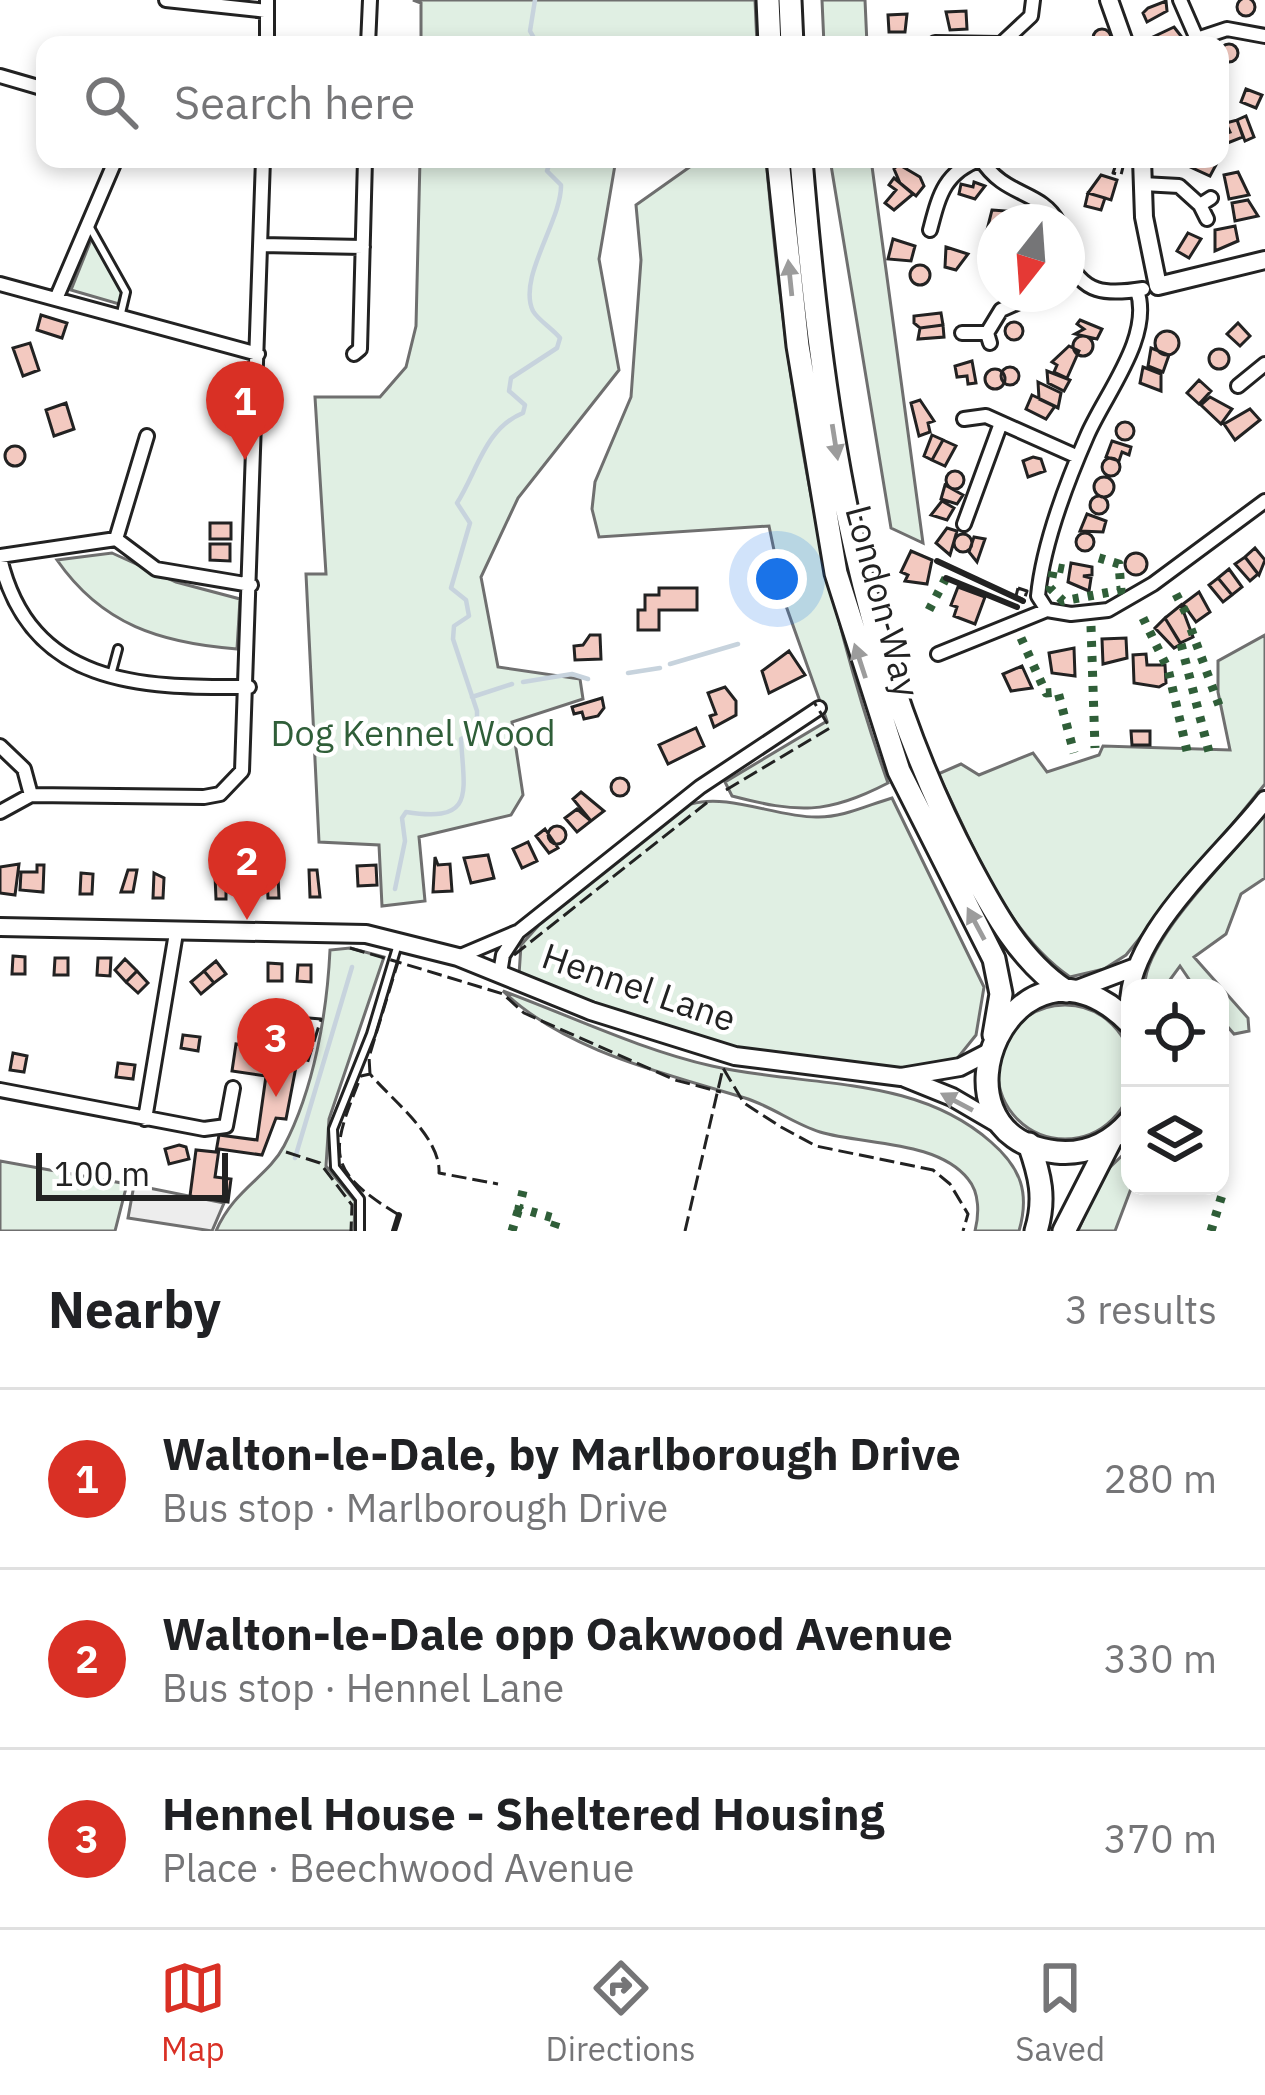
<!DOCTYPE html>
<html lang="en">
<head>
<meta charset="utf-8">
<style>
  :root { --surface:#fff; --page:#f2f2f2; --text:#202124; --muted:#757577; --line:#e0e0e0; --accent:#d93025 }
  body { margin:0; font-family:"IBM Plex Sans",sans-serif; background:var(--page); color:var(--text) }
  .controls { position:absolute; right:36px; bottom:36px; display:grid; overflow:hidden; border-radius:24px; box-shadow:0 6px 18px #0003 }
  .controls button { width:108px; height:108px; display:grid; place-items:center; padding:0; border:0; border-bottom:3px solid var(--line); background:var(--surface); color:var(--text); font:60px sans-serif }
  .compass { position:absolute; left:977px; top:204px; width:108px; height:108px; border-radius:50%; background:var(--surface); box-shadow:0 6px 18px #0003; rotate:197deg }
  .scale { position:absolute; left:36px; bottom:30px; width:192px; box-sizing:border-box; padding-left:12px; border:6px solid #222; border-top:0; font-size:33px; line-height:42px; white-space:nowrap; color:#222; -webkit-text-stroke:9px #fff; paint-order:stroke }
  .you { position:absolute; left:777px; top:579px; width:42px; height:42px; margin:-30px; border:9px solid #fff; border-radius:50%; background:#1a73e8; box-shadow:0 0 0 18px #1a73e833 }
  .badge { display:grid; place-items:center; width:78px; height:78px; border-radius:50%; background:var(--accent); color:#fff; font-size:39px; font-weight:700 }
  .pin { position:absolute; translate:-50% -99px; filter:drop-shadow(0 3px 6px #0008) }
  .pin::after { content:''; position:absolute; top:63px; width:42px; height:36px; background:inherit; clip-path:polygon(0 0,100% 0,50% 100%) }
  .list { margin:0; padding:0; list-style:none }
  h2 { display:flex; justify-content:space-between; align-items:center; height:156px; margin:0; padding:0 48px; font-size:51px }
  h2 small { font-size:39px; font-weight:400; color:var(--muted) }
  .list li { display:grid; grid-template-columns:78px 1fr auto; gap:36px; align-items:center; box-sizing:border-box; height:180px; padding:0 48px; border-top:3px solid var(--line) }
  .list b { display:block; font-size:45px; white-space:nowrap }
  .list p { margin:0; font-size:39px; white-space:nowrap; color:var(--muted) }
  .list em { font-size:39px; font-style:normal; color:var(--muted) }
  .icon { flex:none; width:66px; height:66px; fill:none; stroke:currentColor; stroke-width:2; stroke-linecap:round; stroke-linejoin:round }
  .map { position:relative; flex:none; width:1265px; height:1231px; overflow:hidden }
  .search { position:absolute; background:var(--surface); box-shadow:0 6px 18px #0003; left:36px; right:36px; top:36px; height:132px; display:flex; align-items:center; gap:30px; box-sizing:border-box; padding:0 42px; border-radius:24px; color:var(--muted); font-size:45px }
  .sheet { height:696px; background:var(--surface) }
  nav { display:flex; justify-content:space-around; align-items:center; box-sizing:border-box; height:168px; border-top:3px solid var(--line); background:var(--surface); font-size:33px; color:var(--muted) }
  nav a { display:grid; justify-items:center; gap:6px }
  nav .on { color:var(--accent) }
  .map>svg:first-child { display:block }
</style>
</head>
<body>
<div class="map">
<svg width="1265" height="1231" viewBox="0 0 1265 1231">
  <rect width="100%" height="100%" fill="#fff"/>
  <path fill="#e0efe3" stroke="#6f6f6f" stroke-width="3" d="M413,0H755L757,45H421V3Z
    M822,0H865L867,45H824Z
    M420,159H616L599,259L619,370L518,498L481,577L498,667L580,679L583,699L512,722L523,795L511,815L419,837L425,901L382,906L379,845L319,842L306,574H326L315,397H380L406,367L416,326Z
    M701,159H766C785,372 816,580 888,783C826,815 798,813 732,796L725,782L827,721L785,603L769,526L599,537L592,509L595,482L631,397L641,260L636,205Z
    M830,159H871L923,543L891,528Z
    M93,235L124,294L119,304L71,290Z
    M112,553L176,582L240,599L237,649C161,643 102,625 57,560Z
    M1265,635V784L1126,955L1104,969L1070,977C1003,930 974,845 938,774L961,764L979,775L1033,753L1047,772L1099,755L1103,746L1230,750L1218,692V661Z
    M892,798L984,987L976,1035L956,1060L909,1070L768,1058L645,1026L519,975L521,945L539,925L691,804C728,793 776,817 816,817C842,818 868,805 892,798Z
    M1265,814V878L1241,894L1226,934L1194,957L1248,1018L1249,1031L1234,1034L1220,1018V988H1195L1180,966L1164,988H1145C1141,942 1235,853 1265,814Z
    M350,948L384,957L329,1119L326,1166L355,1201L354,1231H216C234,1189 268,1177 284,1146C314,1089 327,1013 330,950Z
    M503,991C571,1016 641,1050 712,1066C808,1088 914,1074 991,1142C1021,1168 1030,1193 1019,1231H975C979,1215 980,1193 968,1179C937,1140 863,1145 820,1132C794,1124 771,1106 745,1098C664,1073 565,1051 503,991Z
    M998 1072a67 67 0 1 1 134 0a67 67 0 1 1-134 0Z
    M1130,1148L1132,1186L1115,1231H1078L1103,1174Z
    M0,1161L127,1184L115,1231H0Z"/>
  <path fill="#ededed" stroke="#6f6f6f" stroke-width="3" d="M134,1185L224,1203L212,1231L128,1218Z"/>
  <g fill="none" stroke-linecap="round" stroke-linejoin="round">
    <path stroke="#c7d3dd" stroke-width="4.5" d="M535,0L530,31L538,45
      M670,664L738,644
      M628,673L660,668
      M523,682L572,674L588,679
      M472,697L512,684
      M395,889L405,841L402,818L406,812C476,823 464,793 461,739L477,731V711L453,639L454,626L469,616L466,600L451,588L470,523L457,503C477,472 485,428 523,413L525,405L509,391L511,378L557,348L560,338C553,329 538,320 533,311C517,278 562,220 561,185L547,171L551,159
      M295,1158L352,967"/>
  </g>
  <path fill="#f3c9c0" stroke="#222" stroke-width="3" d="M1237 7a9 9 0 1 1 18 0a9 9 0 1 1-18 0Z
    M1166,1L1167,11L1147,22L1143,13L1148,8Z
    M966,11L967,29L950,30L946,12Z
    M907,14L905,32H889L888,15Z
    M1174,27L1181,36L1156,45L1153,37Z
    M1093 38a9 9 0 1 1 18 0a9 9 0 1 1-18 0Z
    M1220 53a9 9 0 1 1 18 0a9 9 0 1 1-18 0Z
    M1246,89L1262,95L1256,108L1241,102Z
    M1246,116L1254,137L1245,141L1237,120Z
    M1237,120L1243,137L1225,144L1221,135L1230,132L1226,123Z
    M1189,159H1209L1217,163L1210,176L1186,165Z
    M898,164L920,177L924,186L916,196L900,183L894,169Z
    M1238,172L1249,195L1229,199L1224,175Z
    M1101,175L1117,180L1111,200L1088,193Z
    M894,178L913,194L894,210L885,203L896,190L889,185Z
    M974,182L985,186L975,199L959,194L961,184L973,187Z
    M1088,193L1105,198L1101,210L1085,206Z
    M1248,200L1258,216L1235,221L1232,203Z
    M992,210L1006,211L991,233L987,230Z
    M1235,226L1238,241L1215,251V230Z
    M1188,233L1201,239L1189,258L1177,251Z
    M893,239L915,246L911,261L888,259Z
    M946,247L968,254L956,270L945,267Z
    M910 275a10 10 0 1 1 20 0a10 10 0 1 1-20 0Z
    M941,313L943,325L920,328L914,323V316Z
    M41,315L67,323L62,338L37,330Z
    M1080,320L1102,329L1097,339L1075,334L1084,329L1077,324Z
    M1005 331a9 9 0 1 1 18 0a9 9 0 1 1-18 0Z
    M1238,323L1250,336L1240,346L1227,334Z
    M943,325L944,337L918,339L920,328Z
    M1155 343a12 12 0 1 1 24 0a12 12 0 1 1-24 0Z
    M1073 346a10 10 0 1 1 20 0a10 10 0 1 1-20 0Z
    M30,343L39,370L23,376L13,348Z
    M1069,346L1079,351L1067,378L1054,372L1057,365L1052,362Z
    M1151,348L1169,355L1163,372L1148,366Z
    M1209 359a10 10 0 1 1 20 0a10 10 0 1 1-20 0Z
    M972,361L976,383L968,384L967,376L957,377L955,366Z
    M1143,367L1161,374V391L1140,383Z
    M1001 376a9 9 0 1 1 18 0a9 9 0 1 1-18 0Z
    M985 379a10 10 0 1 1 20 0a10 10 0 1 1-20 0Z
    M1047,371L1070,380L1064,391L1048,383Z
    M1199,380L1211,391L1199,404L1187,393Z
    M1038,382L1061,393L1058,408L1039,399Z
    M1032,395L1055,406L1046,419L1026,409Z
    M1210,397L1232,409L1221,424L1201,405Z
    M920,400L934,421L928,423L930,432L919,436L911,403Z
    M66,403L74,429L54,436L46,410Z
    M1250,409L1260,420L1235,440L1224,424Z
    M1116 431a9 9 0 1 1 18 0a9 9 0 1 1-18 0Z
    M932,435L943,440L932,460L924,456Z
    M943,440L956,446L945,466L932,460Z
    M1112,441L1131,447L1129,455L1122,452L1119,461L1106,457Z
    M5 456a10 10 0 1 1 20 0a10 10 0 1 1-20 0Z
    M1033,457L1041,459L1045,471L1028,477L1023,461Z
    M1102 467a9 9 0 1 1 18 0a9 9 0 1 1-18 0Z
    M946 480a9 9 0 1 1 18 0a9 9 0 1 1-18 0Z
    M1094 487a10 10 0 1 1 20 0a10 10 0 1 1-20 0Z
    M945,485L963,495L957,504L941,499Z
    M1090 505a9 9 0 1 1 18 0a9 9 0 1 1-18 0Z
    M942,501L954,508L947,520L931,515Z
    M1087,514L1106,521L1103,532L1080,531Z
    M210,523H231V539H210Z
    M947,528L957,531L950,555L936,543Z
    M1076 542a9 9 0 1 1 18 0a9 9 0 1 1-18 0Z
    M954 543a9 9 0 1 1 18 0a9 9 0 1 1-18 0Z
    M974,537L985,539L977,562L969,552Z
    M210,544H230V561L210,560Z
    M1255,548L1265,560L1259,575L1245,557Z
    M911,551L932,560L927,584L905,581L908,575L901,572Z
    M1125 564a11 11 0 1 1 22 0a11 11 0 1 1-22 0Z
    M1245,557L1258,574L1250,581L1235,564Z
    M1071,563L1092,567V575L1083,576L1091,578L1089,591L1068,582Z
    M1229,569L1242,587L1232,595L1218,578Z
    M1218,578L1232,595L1223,602L1209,585Z
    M958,587L985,597L975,624L954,616L957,607L951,605Z
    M659,588H697V610H659V630H638V610H645V595H659Z
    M1199,592L1210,612L1196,622L1183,604Z
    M1181,605L1193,637L1180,643L1165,618Z
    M1165,618L1181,644L1174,648L1155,628Z
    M590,635H600L601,659L575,660L574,646L583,645Z
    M1126,638L1127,658L1103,664L1102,639Z
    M1074,648L1075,676L1052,673L1049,653Z
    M789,651L805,675L769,693L762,671Z
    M1146,654L1147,665H1165L1166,683L1159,687L1134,683L1133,655Z
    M1022,666L1032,688L1011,691L1003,674Z
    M725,687L736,701V715L714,727L710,716L716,714L708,693Z
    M602,698L604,708L598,716L584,719L582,712L574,714L572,707Z
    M696,728L704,746L668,764L659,745Z
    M1131,731H1150V745H1132Z
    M611 787a9 9 0 1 1 18 0a9 9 0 1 1-18 0Z
    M581,792L604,811L591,821L573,799Z
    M577,809L591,821L577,832L565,818Z
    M548 835a9 9 0 1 1 18 0a9 9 0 1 1-18 0Z
    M545,829L558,848L549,853L536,836Z
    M528,842L537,861L522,868L513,849Z
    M488,855L494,878L471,883L464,858Z
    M435,857L438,865L450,864L452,891L433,892Z
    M19,864L15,895L0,893V867Z
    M37,865H44L43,892L20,890L21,872H37Z
    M376,865L377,885L358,886L357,866Z
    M128,870H137L133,892H121Z
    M309,870H317L320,897H310Z
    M81,873L93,874L92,894H80Z
    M154,873L164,878L163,898H153Z
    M215,875H226V899H216Z
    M278,876L279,898H268L267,877Z
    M13,956L25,957V974H12Z
    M55,958H68V975H54Z
    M98,958H111L110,976L97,975Z
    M125,959L137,971L126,982L115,970Z
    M216,961L226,974L214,983L204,971Z
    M268,963L282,964V981H268Z
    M298,965H311V982L297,981Z
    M137,971L148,983L138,993L126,982Z
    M204,971L214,983L201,994L191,982Z
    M278,1021L304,1025L286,1119L276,1118L262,1155L219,1149L215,1177L231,1179L228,1202L190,1196L196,1150L216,1152L219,1135L257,1140L266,1076L232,1071L236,1044L274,1049Z
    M183,1035L200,1037L198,1051L181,1048Z
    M13,1053L27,1056L24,1072L10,1070Z
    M118,1063L135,1065L133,1079L116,1077Z
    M179,1145L186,1147L189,1159L169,1164L165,1149Z"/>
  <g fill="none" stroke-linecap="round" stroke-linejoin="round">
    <g stroke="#222" stroke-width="12">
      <path id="lane" d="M88,224L126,292L121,313
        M111,675L118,649
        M360,1231V1199L335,1167L333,1129L371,1034L398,944"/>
    </g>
    <g stroke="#222" stroke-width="18">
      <path id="street" d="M166,0L267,11
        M1180,0L1197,39L1227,29L1265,36
        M935,43L1000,44
        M267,45V0
        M368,45L370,0
        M1000,45L1031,16L1033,0
        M0,76L45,89
        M1143,184L1179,186L1200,205
        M1207,219L1200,205L1211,198
        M930,230C939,196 944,172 981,159C1004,197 1041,190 1058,222
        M261,245L363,247
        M1067,257C1082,294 1106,295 1143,289
        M0,284L258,354
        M56,299L116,159
        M962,333H987L990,343
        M987,333L1001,310L1037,294
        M354,354L360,349L365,159
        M1238,386L1265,364
        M964,419L986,416L1078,457
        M964,524L1001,423
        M116,539L147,436
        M0,556L116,539L156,569L251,585
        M0,558C30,686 140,688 249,687
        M1047,610L1038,596C1043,544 1066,484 1087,436C1105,394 1153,337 1137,290
        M938,654L1047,610L1071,614L1108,610L1153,584L1265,501
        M0,746L24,769L31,795
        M0,812L31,795L204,797L220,794L242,771L263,159
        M458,957L517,932
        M500,973L503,955L518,932L700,787L819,708
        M0,1090L204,1129L226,1126L233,1088
        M145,1119L176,933"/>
    </g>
    <g stroke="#222" stroke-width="22">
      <path id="secondary" d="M1109,0L1125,45
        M1142,159L1144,217L1158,286L1265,260
        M0,927L366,934L458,957L591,1011L735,1056L901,1077L960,1067L987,1053
        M1072,991L1133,968
        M1130,1019C1117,942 1221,858 1265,800
        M905,1078L952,1097L1005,1128"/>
    </g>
    <g stroke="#222" stroke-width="27">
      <path id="highway" d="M768,0L770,45
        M790,0L792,45
        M778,159L798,346L836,573L899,771L994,959L1001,994L994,1035
        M801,159C821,400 853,646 968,863C993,910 1020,961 1066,991
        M1130,1023C1014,907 916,1136 1056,1152C1086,1155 1111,1143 1130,1121
        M1029,1144C1040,1175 1046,1199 1036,1231
        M1064,1231L1111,1139"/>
    </g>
    <use href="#lane" stroke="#fff" stroke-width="6"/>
    <use href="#street" stroke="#fff" stroke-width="12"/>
    <use href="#secondary" stroke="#fff" stroke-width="16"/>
    <use href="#highway" stroke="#fff" stroke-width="21"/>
    <path stroke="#2f5e38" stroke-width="9" stroke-dasharray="6 9" stroke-linecap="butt" d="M1064,569L1054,567L1050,588L1063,601L1121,590L1119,564L1096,557
      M1176,594L1186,613
      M929,610L946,578
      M1143,618L1168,669L1187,751
      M1091,626L1095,748
      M1191,629L1220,708
      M1021,638L1046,693L1058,692L1074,753
      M1181,644L1209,752
      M523,1191L519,1208L557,1219L553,1231
      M512,1231L519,1208
      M1211,1231L1222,1195"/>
    <path stroke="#222" stroke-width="3" stroke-dasharray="15 6" stroke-linecap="butt" d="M1116,164L1123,167L1121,175L1113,173Z
      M1018,588L1027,591L1024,600L1016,596Z
      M726,790L830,728L814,702
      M350,948L398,962
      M514,955L709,801
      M267,1015L321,1019L307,1064
      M370,1074L369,1057L398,962L503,994L524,1013L675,1080L721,1092
      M286,1152L320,1163L352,1205L351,1231
      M399,1215C323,1169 331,1152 361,1076L370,1074C392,1100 441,1137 439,1173L498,1184
      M685,1231L723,1068L744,1103L781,1127L816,1146L933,1170L950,1184L968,1214L963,1231"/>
    <path stroke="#222" stroke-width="6" d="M937,561L1023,601
      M946,578L1017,607
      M394,1231L399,1215"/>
  </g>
  <defs><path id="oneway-solid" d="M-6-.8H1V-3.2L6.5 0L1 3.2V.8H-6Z" transform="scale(3)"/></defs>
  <g fill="#9c9c9c">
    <use href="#oneway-solid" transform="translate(790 278) rotate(-96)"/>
    <use href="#oneway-solid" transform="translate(835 442) rotate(81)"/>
    <use href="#oneway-solid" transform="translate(860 661) rotate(-108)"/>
    <use href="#oneway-solid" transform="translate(976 924) rotate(-118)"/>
    <use href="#oneway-solid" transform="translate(957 1102) rotate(-152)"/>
  </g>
  <g text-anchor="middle" stroke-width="9" stroke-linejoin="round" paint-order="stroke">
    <g font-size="36" fill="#222" stroke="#fff">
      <text transform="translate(883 601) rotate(75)" y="13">London Way</text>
      <text transform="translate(639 987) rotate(19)" y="13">Hennel Lane</text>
    </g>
    <g font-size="36" fill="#2f5e38" stroke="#fff">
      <text x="413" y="746">Dog Kennel Wood</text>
    </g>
  </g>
</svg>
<div class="controls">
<button><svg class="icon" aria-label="locate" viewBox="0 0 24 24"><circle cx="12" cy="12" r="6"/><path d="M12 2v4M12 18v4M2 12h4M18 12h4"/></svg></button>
<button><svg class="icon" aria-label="layers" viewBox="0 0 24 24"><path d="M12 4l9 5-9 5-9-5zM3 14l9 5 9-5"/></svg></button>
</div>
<svg class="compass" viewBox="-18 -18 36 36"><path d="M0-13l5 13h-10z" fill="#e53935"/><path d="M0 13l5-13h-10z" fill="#757577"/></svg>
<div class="scale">100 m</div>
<div class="you"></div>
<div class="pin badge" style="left:245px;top:460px">1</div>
<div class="pin badge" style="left:247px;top:920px">2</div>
<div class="pin badge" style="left:276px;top:1097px">3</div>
<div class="search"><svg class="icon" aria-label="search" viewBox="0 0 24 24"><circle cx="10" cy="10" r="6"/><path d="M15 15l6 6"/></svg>Search here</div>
</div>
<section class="sheet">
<h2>Nearby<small>3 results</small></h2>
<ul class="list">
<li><span class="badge">1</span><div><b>Walton-le-Dale, by Marlborough Drive</b><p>Bus stop · Marlborough Drive</p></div><em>280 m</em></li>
<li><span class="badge">2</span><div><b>Walton-le-Dale opp Oakwood Avenue</b><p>Bus stop · Hennel Lane</p></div><em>330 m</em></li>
<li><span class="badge">3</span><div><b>Hennel House - Sheltered Housing</b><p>Place · Beechwood Avenue</p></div><em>370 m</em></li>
</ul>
</section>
<nav>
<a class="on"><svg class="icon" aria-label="map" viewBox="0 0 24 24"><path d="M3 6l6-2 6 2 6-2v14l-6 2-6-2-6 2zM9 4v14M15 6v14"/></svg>Map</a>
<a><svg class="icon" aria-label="directions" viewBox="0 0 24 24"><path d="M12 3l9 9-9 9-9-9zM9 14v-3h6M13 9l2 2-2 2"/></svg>Directions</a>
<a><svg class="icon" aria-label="saved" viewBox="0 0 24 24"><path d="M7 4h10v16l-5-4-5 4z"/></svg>Saved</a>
</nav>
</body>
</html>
